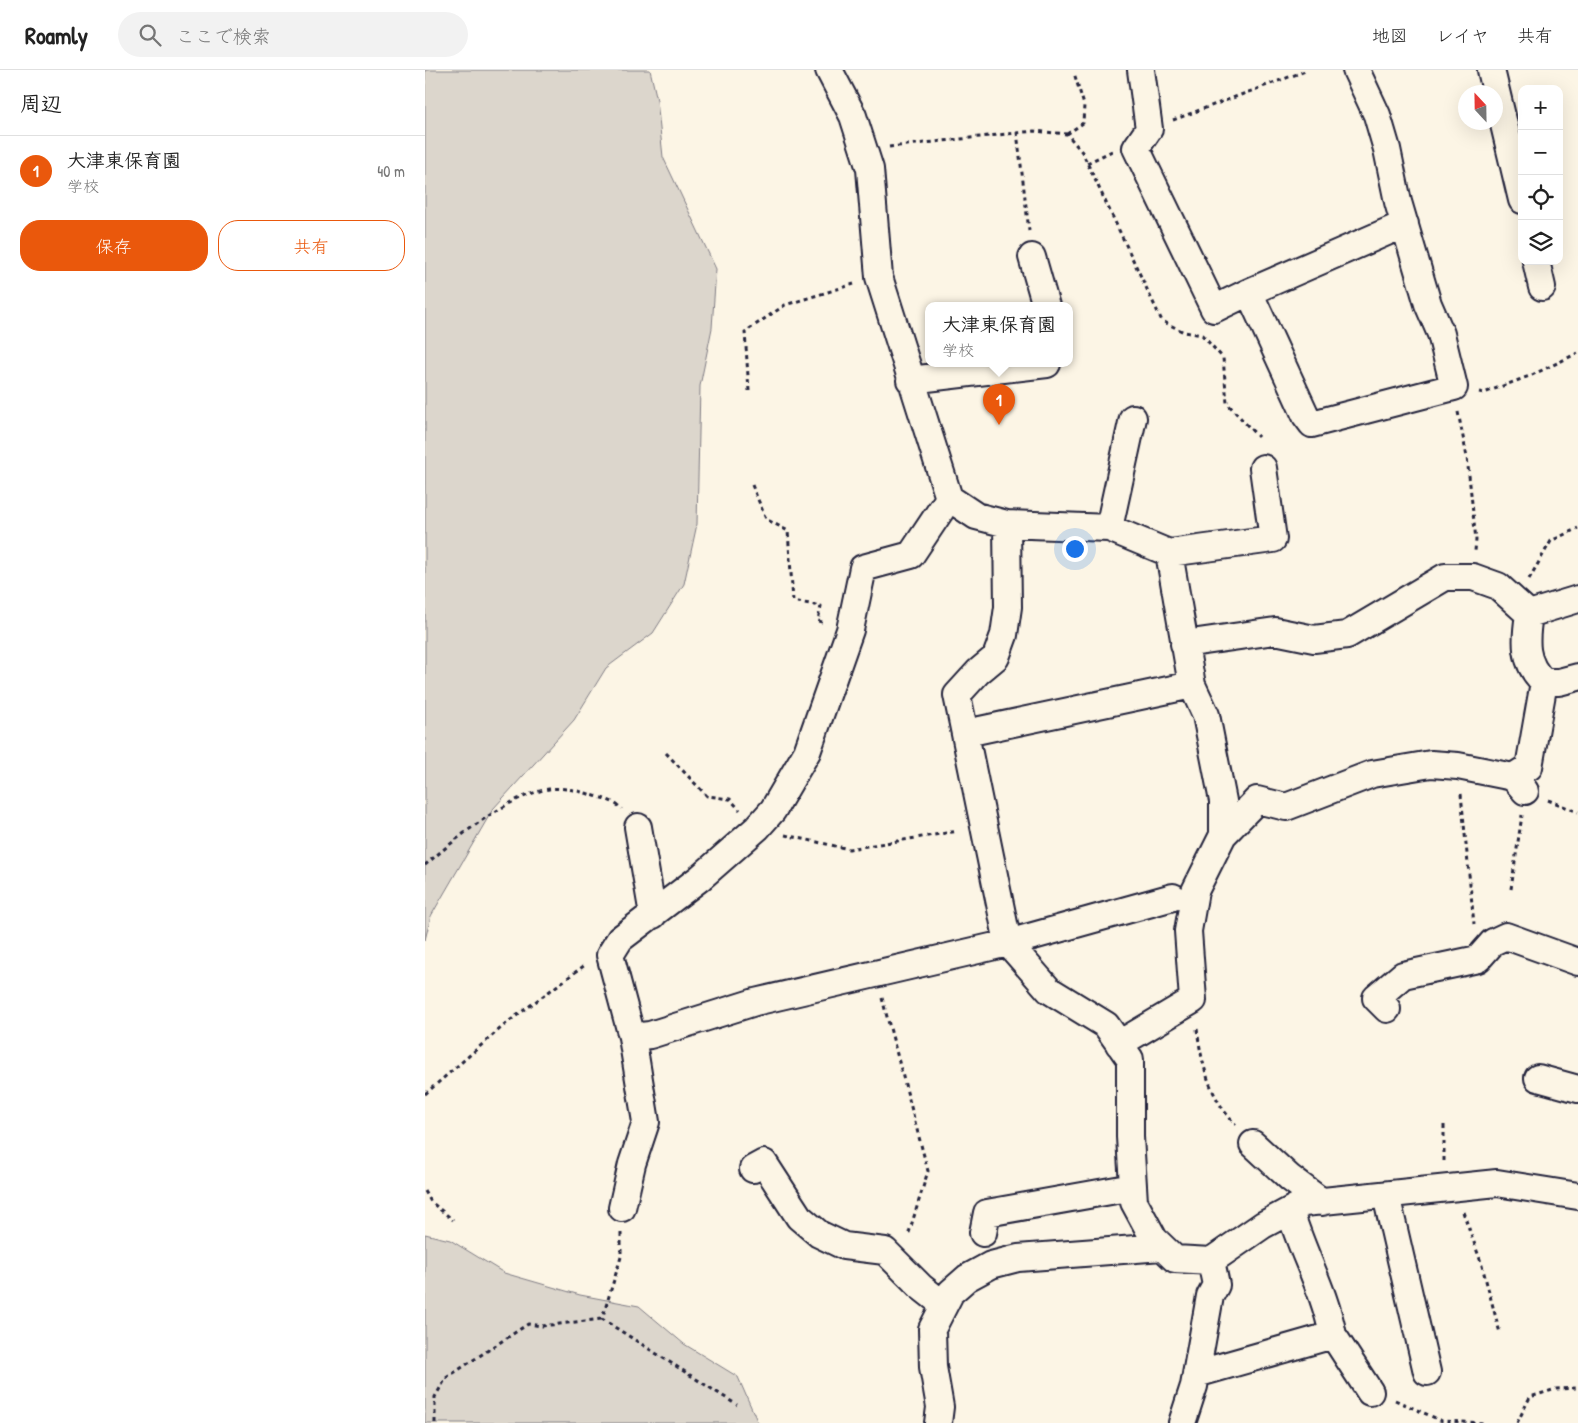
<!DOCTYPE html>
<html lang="ja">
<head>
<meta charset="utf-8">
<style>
  :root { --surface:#fff; --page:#f2f2f2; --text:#222; --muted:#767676; --line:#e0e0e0; --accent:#ea580c }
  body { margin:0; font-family:"Patrick Hand","Klee One",sans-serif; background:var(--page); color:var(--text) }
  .controls { position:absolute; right:15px; top:15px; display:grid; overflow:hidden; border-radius:10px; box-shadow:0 5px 20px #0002 }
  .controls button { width:45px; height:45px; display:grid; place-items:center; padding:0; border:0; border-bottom:1px solid var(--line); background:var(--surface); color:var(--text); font:25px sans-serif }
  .compass { position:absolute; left:1033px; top:15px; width:45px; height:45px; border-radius:50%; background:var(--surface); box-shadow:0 5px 20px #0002; rotate:338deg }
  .you { position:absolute; left:649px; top:478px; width:18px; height:18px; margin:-12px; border:4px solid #fff; border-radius:50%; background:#1a73e8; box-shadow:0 0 0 8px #1a73e833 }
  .badge { display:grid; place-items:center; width:32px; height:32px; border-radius:50%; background:var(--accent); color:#fff; font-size:16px; font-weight:700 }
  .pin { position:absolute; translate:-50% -41px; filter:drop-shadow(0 1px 2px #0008) }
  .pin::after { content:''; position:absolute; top:26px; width:18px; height:15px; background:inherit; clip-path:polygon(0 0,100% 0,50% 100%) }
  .popup { position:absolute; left:500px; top:232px; width:148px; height:65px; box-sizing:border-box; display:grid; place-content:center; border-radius:10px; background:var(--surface); filter:drop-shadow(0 1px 4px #0005); font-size:16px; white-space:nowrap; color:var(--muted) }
  .popup b { font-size:19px; color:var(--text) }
  .popup::after { content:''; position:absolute; left:50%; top:100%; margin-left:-10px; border:10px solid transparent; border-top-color:var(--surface) }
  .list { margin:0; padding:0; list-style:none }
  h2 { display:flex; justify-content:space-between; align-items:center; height:65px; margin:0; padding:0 20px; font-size:21px }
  h2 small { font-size:16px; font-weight:400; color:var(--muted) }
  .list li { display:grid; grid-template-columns:32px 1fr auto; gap:15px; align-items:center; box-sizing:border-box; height:70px; padding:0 20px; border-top:1px solid var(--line) }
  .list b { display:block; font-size:19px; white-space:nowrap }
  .list p { margin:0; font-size:16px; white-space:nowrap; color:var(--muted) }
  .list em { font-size:16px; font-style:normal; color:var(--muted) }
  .actions { display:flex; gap:10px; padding:15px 20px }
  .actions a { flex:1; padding:11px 0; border:1px solid var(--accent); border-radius:20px; text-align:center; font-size:18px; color:var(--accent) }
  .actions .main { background:var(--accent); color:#fff }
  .icon { flex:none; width:28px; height:28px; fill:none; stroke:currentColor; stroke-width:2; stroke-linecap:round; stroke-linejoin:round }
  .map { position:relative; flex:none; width:1153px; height:1353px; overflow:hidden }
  header { display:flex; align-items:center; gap:30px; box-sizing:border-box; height:70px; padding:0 25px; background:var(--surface); border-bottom:1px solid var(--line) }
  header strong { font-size:24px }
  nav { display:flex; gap:28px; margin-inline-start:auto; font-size:18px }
  .search { width:350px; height:45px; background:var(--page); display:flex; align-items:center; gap:12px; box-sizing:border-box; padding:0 18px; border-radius:28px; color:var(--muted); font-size:19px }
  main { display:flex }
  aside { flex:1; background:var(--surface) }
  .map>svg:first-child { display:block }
</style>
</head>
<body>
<header>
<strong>Roamly</strong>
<div class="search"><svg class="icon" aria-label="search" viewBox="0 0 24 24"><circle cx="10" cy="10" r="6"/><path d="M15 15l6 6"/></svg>ここで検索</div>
<nav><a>地図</a><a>レイヤ</a><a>共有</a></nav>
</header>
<main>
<aside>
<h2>周辺<small></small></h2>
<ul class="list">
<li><span class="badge">1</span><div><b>大津東保育園</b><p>学校</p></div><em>40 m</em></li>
</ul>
<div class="actions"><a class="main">保存</a><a>共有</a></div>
</aside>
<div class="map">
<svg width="1153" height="1353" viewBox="0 0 1153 1353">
  <rect width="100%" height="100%" fill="#fcf5e5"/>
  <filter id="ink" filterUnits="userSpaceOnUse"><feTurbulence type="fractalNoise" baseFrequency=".02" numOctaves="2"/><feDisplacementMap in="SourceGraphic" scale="10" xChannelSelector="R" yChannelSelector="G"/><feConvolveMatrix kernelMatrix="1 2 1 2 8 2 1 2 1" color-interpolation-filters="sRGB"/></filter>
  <g filter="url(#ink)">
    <path fill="#dcd6cc" stroke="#7f7c84" d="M0,0H225L232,30L238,87L291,199L287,258L275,316L272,454L259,514L228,563L181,598L149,650L68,739L6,846L0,870Z
      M0,1164L25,1170L79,1203L155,1225L214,1236L259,1274L313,1307L333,1353H0Z"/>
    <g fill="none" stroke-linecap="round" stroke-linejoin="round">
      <g stroke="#22223b" stroke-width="30">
        <path id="street" d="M404,0L428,46L445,99L454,207L524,428L551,446L582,454L684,458L744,483L767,615L781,645L798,731V765L832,730L861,737L947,704L1006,694L1033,696L1088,707L1100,721
          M716,0L724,59L711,78L789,239L824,222L881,346L887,354L1029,317L1016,264L1003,234L973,132L962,79L952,45L931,0
          M1066,0L1097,130
          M607,187L621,236
          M1111,191L1117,217
          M824,222L980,154
          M485,310L622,294
          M524,428L486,485L438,498L425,560L382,682L348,740L332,758L275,808L195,869L185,885L207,967L225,965L330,932L583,873L748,827
          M582,454L583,537L579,565L571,587L553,602L532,625L583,873L624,920L681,955L705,989V1067L709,1132L729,1169L750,1189L786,1191L838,1155L879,1133L1072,1113L1153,1126
          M684,458L708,348
          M744,483L848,469L838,398
          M1104,544C1100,570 1098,593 1119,612H1134L1153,607
          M759,574L850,561L889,569L922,565L1020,507H1048L1073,516L1104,544L1153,529
          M541,663L767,615
          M1088,707L1104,697L1119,612
          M213,757L228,845
          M962,939L951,928L978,905L1053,889L1068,872L1081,866L1153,892
          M694,974L768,930L763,861L770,821L798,765
          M1113,1008L1153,1019
          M828,1074L865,1108L897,1132
          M328,1099L339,1093L374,1147L394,1164L419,1176L460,1181L496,1217L519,1235
          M961,1125L1002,1302
          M197,1138L207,1094L221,1052L207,967
          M558,1163L562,1143L708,1117
          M908,1265L945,1322
          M771,1304L908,1265C899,1219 878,1185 865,1141
          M513,1353L515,1337L508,1297L507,1259L526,1222L542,1208L566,1195L593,1188L737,1177
          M757,1353L769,1316L785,1226L791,1215L786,1191"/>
      </g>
      <path stroke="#22223b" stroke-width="3" stroke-dasharray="4 4" stroke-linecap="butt" d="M748,50L883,0
        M592,62L604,161
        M642,64L658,53L659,35L649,3
        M464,77L609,61L642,64L657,82L737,251L759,262L777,265L798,288L802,333L833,367
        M662,93L687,81
        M324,321L320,262L360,235L429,214
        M1054,322L1059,323L1107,305L1153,283
        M1033,342L1042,387L1051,470L1050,481
        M327,415L341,449L363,461L368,531L396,536L393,551L401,553
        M1104,509L1126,471L1153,458
        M241,683L282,726L305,729L315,740
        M1036,724L1049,854
        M1123,730L1153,742
        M360,765L424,779L533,761
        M0,795C32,768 82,726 124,719C140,717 155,721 170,726C180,729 189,731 197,739
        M1086,819L1097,745
        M457,928L503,1101L483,1166
        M772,959C777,996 785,1028 811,1055
        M0,1024L83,952L160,895
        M1019,1055V1091
        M0,1121L6,1132L28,1150
        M1038,1142L1056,1192L1075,1263
        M196,1163V1187L177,1249L312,1335
        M970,1330L1017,1351L1060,1353
        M10,1353V1327L21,1308L103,1254L117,1256L177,1249
        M1092,1353L1105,1327L1131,1319L1153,1318"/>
      <use href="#street" stroke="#fcf5e5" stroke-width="26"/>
    </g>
  </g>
</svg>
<div class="controls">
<button>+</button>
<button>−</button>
<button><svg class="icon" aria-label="locate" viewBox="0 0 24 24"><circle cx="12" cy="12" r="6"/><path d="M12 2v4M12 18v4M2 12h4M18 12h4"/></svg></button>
<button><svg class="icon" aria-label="layers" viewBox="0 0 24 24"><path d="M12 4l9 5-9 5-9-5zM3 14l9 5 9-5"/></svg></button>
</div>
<svg class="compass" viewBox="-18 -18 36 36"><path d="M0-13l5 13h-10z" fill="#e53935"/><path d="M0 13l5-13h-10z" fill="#767676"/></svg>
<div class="you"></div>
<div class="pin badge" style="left:574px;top:355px">1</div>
<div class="popup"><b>大津東保育園</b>学校</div>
</div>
</main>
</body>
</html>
